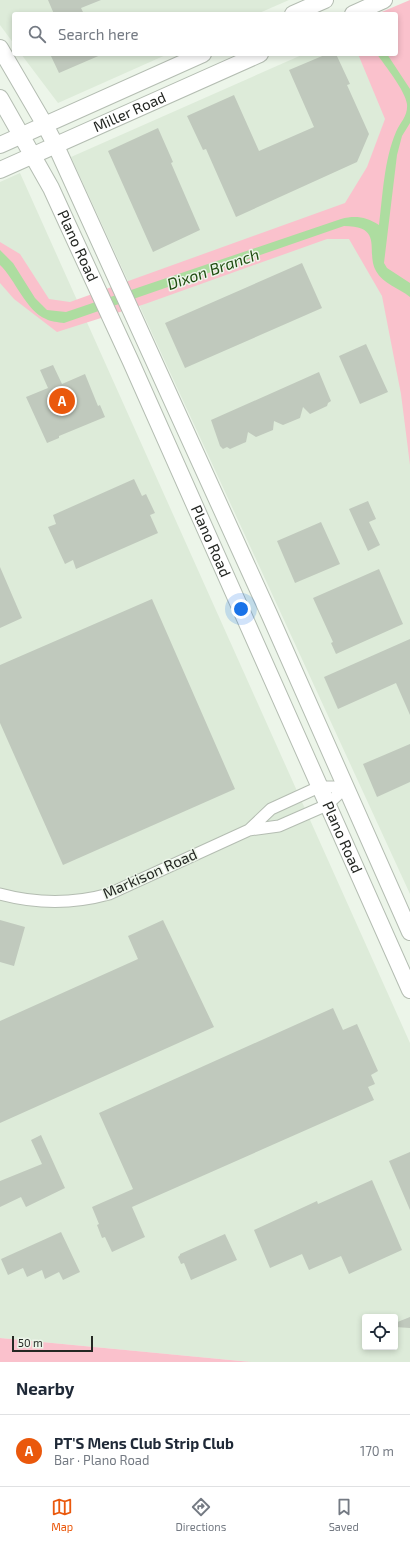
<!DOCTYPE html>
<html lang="en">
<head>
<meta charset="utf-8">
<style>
  :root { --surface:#fff; --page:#f6f6f7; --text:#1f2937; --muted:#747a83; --line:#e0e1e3; --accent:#ea580c }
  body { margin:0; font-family:"Exo 2",sans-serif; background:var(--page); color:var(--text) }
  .controls { position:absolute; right:12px; bottom:12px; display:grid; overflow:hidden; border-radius:4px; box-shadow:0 2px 6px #0003 }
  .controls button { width:36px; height:36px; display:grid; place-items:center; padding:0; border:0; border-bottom:1px solid var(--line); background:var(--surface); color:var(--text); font:20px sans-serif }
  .scale { position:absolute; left:12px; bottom:10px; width:81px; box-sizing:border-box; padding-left:4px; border:2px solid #242723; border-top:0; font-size:11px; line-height:14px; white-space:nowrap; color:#242723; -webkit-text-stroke:3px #ecf5e9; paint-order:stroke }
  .you { position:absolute; left:241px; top:609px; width:14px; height:14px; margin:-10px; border:3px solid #fff; border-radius:50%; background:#1a73e8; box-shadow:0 0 0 6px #1a73e833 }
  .badge { display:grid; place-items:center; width:26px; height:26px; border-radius:50%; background:var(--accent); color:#fff; font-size:13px; font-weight:700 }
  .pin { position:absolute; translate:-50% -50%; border:2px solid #fff; box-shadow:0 1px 4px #0006 }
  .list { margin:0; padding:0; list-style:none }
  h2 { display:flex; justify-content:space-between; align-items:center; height:52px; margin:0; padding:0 16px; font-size:17px }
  h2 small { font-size:13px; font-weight:400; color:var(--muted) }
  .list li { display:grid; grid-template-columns:26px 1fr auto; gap:12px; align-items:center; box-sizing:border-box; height:72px; padding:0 16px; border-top:1px solid var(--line) }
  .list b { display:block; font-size:15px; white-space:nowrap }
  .list p { margin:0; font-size:13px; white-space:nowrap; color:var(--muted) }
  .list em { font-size:13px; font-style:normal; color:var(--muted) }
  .icon { flex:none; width:22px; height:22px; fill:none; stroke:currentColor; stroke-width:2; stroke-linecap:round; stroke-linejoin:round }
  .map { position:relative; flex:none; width:410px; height:1362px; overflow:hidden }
  .search { position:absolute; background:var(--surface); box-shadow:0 2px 6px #0003; left:12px; right:12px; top:12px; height:44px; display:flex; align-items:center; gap:10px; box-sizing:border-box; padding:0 14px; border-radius:4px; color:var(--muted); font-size:15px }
  .sheet { height:124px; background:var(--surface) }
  nav { display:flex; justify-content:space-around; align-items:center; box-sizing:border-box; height:56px; border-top:1px solid var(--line); background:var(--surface); font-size:11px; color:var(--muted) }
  nav a { display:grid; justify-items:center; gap:2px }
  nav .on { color:var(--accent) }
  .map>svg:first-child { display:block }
</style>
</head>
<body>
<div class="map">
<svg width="410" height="1362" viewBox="0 0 410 1362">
  <rect width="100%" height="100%" fill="#ecf5e9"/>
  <path fill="#ddebd9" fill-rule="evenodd" d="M0,0H289L257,14H14V44L0,25Z
    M410,7V894L71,157L304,54H396V14Z
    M21,54H168L58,103Z
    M20,173L410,1043V1362H251L0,1338V182ZM365,1317H395V1347H365Z"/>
  <path fill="#fac1cc" d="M410,0V465L401,394L382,296L349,239H327L145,304L57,332L14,299L0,283V242L20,254L49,299L70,302L345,203L367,167L385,119L358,54H396V14H377Z
    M0,1338L251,1362H0Z"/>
  <path fill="#addda0" d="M377,54H387L410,89V123L402,136L397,155L384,263L387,268L410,283V297C399,288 383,284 376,271C365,252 385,226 344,226L64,323C58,322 51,322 46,319C26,311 15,279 0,265V250L13,263L35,298L47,310L66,312L341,219C356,215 366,217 379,225C383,194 384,160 396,132C401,121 408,116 407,104C405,90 385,66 377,54Z"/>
  <path fill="#c0c9bd" d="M48,0H101L81,8L84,14H54Z
    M50,54H103L59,73Z
    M327,54H336L350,84L347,85L369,134L357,162L236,217L206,149L203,150L187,116L234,95L259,151L314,127L289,70Z
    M158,128L173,162L171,163L200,230L153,252L108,151Z
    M302,263L322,308L185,368L165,323Z
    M366,344L388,392L360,404L339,356Z
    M53,365L62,384L85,374L98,406L100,405L105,417L59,436V438L47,443L26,397L48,388L40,370Z
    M319,372L331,401L328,403L327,406L310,414L303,407L300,418L283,425L274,421L273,430L256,437L248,432L246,442L230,449L227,447L223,449L220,446L211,420Z
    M134,479L142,496L146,494L155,513L150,515L158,533L76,569L73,560L65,564L48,527L56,524L53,515Z
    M368,501L376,519L369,522L380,545L368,551L349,509Z
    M321,522L340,564L295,583L277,541Z
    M0,567L22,618L0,628Z
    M379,569L403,624L336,654L331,643L333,642L313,598Z
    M152,599L235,789L63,865L0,723V665Z
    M410,639V715L396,683L338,709L324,677Z
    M410,744V782L377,797L363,764Z
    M0,920L25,927L14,966L0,962Z
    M163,920L214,1027L0,1123V1021L138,959L128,936Z
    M333,1008L343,1030L357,1024L378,1071L371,1075L375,1084L368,1087L374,1100L132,1207L145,1237L112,1252L105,1237L102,1238L97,1225L99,1224L92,1207L133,1189L99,1113Z
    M41,1135L65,1188L26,1207L21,1197L0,1207V1181L42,1164L31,1140Z
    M410,1152V1210L389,1161Z
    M372,1180L402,1250L349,1274L341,1256L309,1270L302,1254L270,1268L254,1230L317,1201L318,1204Z
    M61,1232L80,1272L63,1280L59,1272L45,1279L42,1270L27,1277L23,1268L8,1275L1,1259Z
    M225,1234L237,1260L191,1280L184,1263L181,1264L178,1257L180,1255V1254Z
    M410,1317V1328L395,1327V1323Z"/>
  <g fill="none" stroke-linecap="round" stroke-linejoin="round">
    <g stroke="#b4bdb2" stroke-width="13">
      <path id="minor" d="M249,830L271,809L319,787H346
        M0,894C37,904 73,904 109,894L249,830L279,826L327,805L346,787"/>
    </g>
    <g stroke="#b4bdb2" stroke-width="18">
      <g id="secondary">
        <path d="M293,14L325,0"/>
        <path d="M353,14L384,0"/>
        <path d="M0,48L45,125L56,146L270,616L410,932"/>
        <path id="s1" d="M0,98L51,188L67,223L131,362L410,990"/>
        <path d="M0,145L203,54"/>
        <path id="s2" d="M0,170L260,54"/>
      </g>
    </g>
    <use href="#minor" stroke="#fff" stroke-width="11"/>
    <use href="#secondary" stroke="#fff" stroke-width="16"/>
  </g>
  <g text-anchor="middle" stroke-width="3" stroke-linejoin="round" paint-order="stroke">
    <g font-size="15" fill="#242723" stroke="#ecf5e9">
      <text dy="5" stroke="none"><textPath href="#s2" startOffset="142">Miller Road</textPath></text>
      <text dy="5" stroke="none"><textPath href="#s1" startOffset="167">Plano Road</textPath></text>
      <text dy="5" stroke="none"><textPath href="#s1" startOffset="491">Plano Road</textPath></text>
      <text dy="5" stroke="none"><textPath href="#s1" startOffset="815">Plano Road</textPath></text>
      <text transform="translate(150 874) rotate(-24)" y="5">Markison Road</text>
    </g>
    <g font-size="16" font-style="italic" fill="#1f4b0f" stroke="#ecf5e9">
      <text transform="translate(213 269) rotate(-19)" y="6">Dixon Branch</text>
    </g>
  </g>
</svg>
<div class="controls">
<button><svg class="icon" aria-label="locate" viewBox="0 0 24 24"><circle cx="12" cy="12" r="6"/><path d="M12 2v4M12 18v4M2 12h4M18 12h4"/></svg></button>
</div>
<div class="scale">50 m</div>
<div class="you"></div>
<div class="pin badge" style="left:62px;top:401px">A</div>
<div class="search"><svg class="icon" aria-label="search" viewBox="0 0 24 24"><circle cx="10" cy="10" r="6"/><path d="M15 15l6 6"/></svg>Search here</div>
</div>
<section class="sheet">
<h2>Nearby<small></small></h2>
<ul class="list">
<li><span class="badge">A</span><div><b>PT'S Mens Club Strip Club</b><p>Bar · Plano Road</p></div><em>170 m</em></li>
</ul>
</section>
<nav>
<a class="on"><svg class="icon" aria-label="map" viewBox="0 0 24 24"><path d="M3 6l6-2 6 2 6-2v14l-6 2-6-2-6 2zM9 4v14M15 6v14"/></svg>Map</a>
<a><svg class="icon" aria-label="directions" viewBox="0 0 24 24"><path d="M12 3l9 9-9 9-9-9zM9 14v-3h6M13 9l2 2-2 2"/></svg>Directions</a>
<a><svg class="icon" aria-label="saved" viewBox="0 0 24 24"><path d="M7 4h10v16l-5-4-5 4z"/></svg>Saved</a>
</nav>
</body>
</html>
